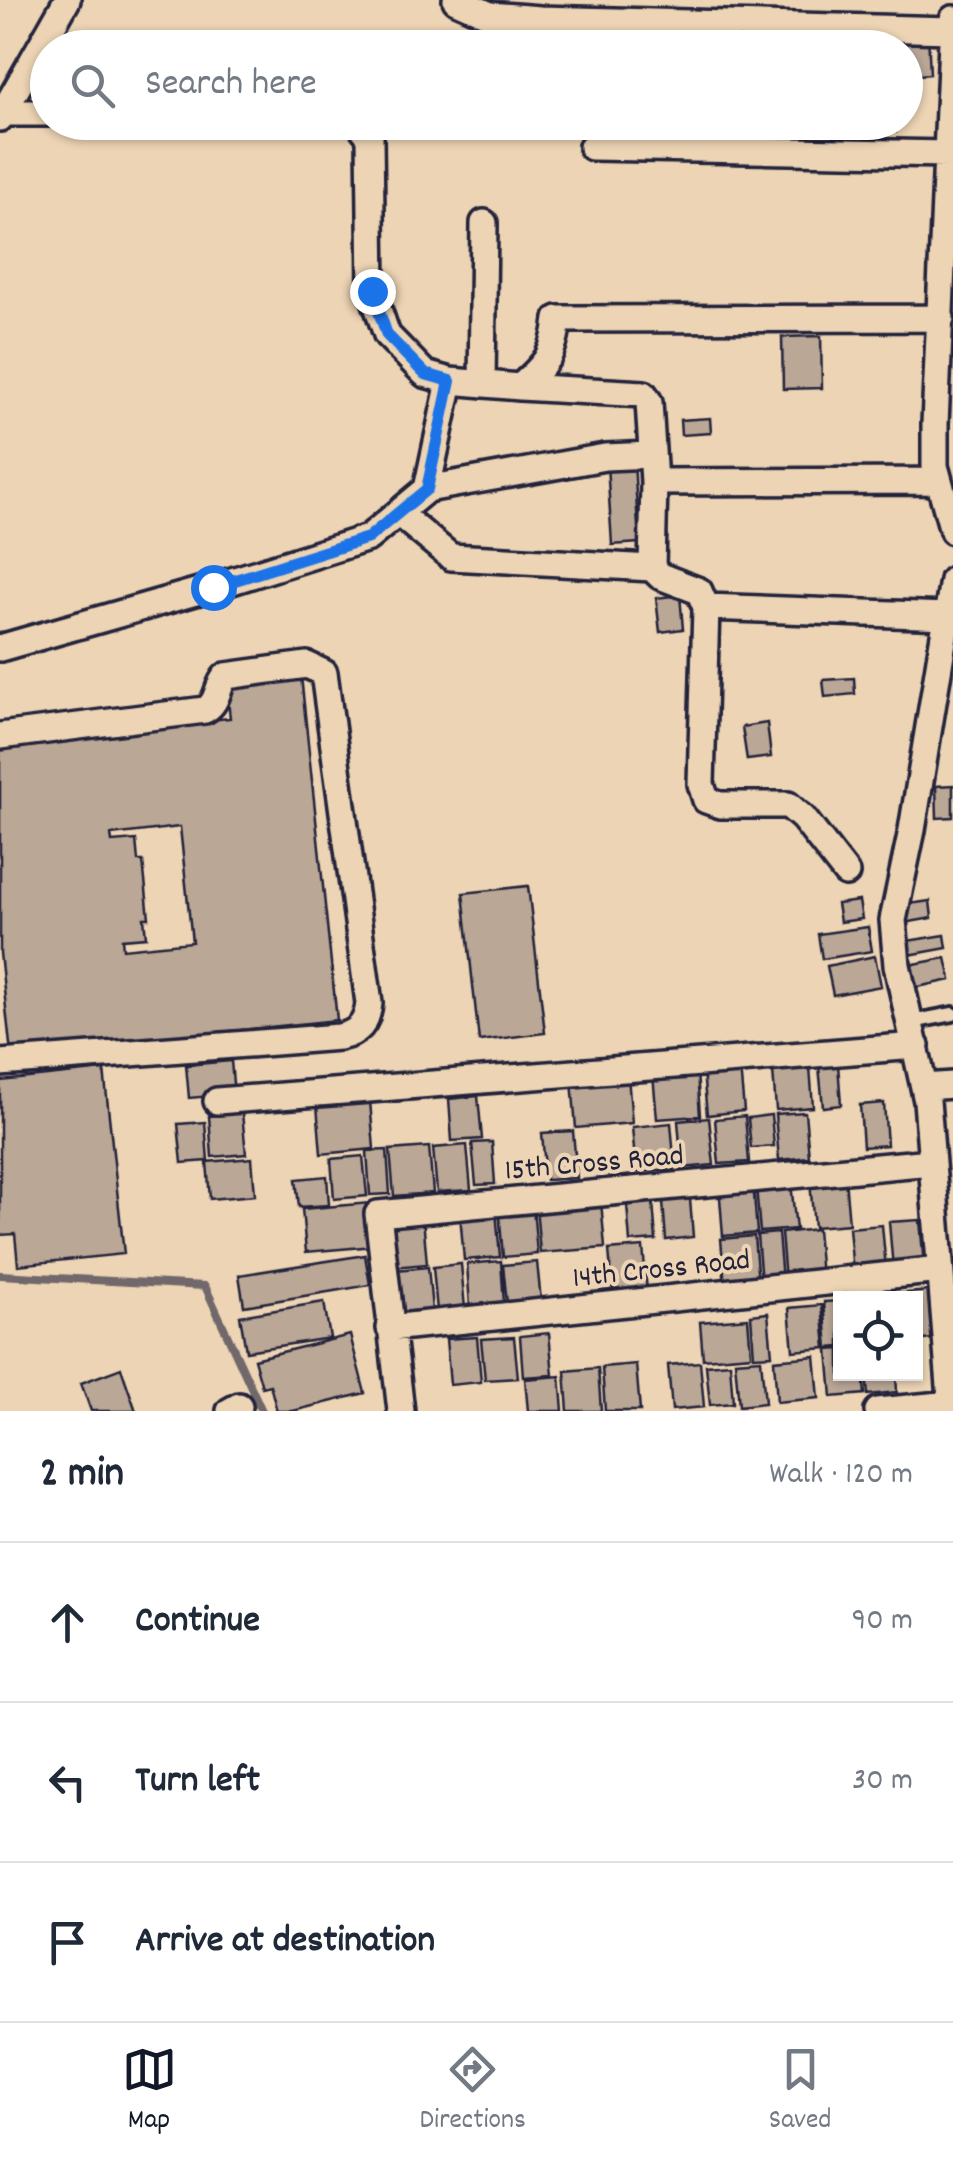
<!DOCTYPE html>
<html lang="en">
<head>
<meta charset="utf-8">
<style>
  :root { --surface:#fff; --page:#f6f6f7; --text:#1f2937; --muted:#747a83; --line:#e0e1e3; --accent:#111827 }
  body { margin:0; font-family:Dekko,sans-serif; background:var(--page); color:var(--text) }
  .controls { position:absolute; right:30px; bottom:30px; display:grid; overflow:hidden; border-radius:0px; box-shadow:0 2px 8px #0004 }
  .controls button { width:90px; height:90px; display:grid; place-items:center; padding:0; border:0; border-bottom:2px solid var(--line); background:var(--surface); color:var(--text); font:50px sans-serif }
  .stop { position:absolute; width:30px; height:30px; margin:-22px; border:8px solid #1a73e8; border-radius:50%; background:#fff }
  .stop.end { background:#1a73e8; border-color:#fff; box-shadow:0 2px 10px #0008 }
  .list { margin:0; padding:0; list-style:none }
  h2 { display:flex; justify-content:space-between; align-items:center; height:130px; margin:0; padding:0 40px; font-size:42px }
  h2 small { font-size:32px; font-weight:400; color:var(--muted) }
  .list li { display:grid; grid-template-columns:65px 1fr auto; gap:30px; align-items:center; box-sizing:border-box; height:160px; padding:0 40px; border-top:2px solid var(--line) }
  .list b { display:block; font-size:38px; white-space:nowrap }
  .list em { font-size:32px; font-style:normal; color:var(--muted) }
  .icon { flex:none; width:55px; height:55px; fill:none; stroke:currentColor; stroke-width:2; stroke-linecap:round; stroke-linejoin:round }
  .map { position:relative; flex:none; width:953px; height:1411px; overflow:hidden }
  .search { position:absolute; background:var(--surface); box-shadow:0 2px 8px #0004; left:30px; right:30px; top:30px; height:110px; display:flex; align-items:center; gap:25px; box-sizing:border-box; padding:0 35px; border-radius:55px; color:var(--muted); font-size:38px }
  .sheet { height:610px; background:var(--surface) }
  nav { display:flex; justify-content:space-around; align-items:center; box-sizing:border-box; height:140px; border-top:2px solid var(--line); background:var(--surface); font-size:28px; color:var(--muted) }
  nav a { display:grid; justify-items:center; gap:5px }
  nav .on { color:var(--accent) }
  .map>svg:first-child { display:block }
</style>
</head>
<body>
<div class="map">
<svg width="953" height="1411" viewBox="0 0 953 1411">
  <rect width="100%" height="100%" fill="#ecd4b4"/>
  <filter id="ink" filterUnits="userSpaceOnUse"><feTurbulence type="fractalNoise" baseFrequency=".01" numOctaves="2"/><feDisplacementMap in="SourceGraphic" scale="20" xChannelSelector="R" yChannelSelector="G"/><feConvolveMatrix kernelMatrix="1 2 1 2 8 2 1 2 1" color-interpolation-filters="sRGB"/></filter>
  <g filter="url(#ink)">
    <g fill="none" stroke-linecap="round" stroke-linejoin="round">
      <path stroke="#70676a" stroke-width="8" d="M0,1275L205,1286L262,1411"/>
    </g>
    <path fill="#baa796" stroke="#22223b" stroke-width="2.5" fill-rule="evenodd" d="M928,33L930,74L906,76V48H900L899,35Z
      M270,34L300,36L299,48H269Z
      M861,122H896V132H861Z
      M821,336L822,388L783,389L782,337Z
      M710,418L711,433L681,435L680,420Z
      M634,462L639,543L612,545L607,464Z
      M680,595L683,629L660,632L656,598Z
      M301,676L337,1020L11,1054L0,953V742L230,718L226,684ZM180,827L192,942L123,949L122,939L146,937L144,918H149L143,861H138L136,840L112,842L111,835Z
      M854,678L855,694L825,697L823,680Z
      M767,723L771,757L747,760L742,727Z
      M953,785V817L937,818L936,786Z
      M528,886L545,1033L479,1041L463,893Z
      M859,901L862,919L840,922L837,904Z
      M930,901L932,918L904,923L902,905Z
      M868,927L872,951L822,959L818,934Z
      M945,935L947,948L909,955L907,941Z
      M875,956L881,986L833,995L827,966Z
      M946,958L951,980L913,988L909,965Z
      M231,1061L234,1094L189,1098L186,1065Z
      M838,1064L841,1105L823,1107L819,1066Z
      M740,1067L744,1111L707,1115L703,1071Z
      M810,1067L813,1107L776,1110L773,1071Z
      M104,1070L124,1254L18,1265L15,1234L0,1235V1081Z
      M697,1071L700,1116L657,1119L653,1075Z
      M628,1076L632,1123L576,1128L572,1081Z
      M478,1096L482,1139L452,1141L449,1099Z
      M370,1101L374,1149L321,1154L317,1105Z
      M884,1103L887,1145L863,1147L860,1105Z
      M805,1112L809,1157L779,1160L775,1114Z
      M242,1113L246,1154L212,1157L209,1116Z
      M771,1115L774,1146L751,1148L748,1118Z
      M745,1116L749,1162L719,1164L715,1119Z
      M709,1118L714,1165L682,1168L678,1121Z
      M205,1122L208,1161L182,1163L178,1124Z
      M671,1123L675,1169L636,1172L632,1127Z
      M573,1131L577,1178L546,1180L542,1133Z
      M492,1142L495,1184L476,1185L472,1143Z
      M467,1145L471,1190L437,1192L433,1148Z
      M429,1147L433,1193L394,1196L390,1150Z
      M387,1150L390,1194L370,1195L367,1151Z
      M363,1156L367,1196L334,1199L331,1159Z
      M252,1158L255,1195L210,1199L207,1162Z
      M327,1176L329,1205L299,1207L296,1179Z
      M845,1178L849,1224L814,1227L810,1181Z
      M753,1182L757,1233L723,1236L719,1185Z
      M791,1183L796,1229L760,1232L756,1186Z
      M689,1187L693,1237L666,1240L662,1189Z
      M652,1189L656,1240L630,1242L626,1192Z
      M601,1201L605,1248L540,1253L536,1206Z
      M370,1203L374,1246L306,1252L302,1209Z
      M533,1207L537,1254L503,1257L499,1210Z
      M496,1211L500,1257L464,1260L460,1214Z
      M423,1218L427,1264L392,1267L388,1221Z
      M920,1220L924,1266L893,1269L889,1222Z
      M882,1225L886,1269L853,1272L849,1228Z
      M817,1229L821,1277L785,1280L781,1233Z
      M778,1233L782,1280L761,1282L757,1235Z
      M754,1236L758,1283L725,1286L721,1239Z
      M643,1247L647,1291L613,1294L609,1250Z
      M365,1255L370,1285L244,1306L239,1275Z
      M501,1261L504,1304L470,1307L467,1264Z
      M537,1262L541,1301L507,1304L503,1265Z
      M461,1264L465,1309L437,1311L433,1267Z
      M428,1267L432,1310L400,1312L396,1270Z
      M928,1291L932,1339L916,1341V1298H897V1294Z
      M840,1301V1347L828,1348L824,1302Z
      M324,1302L330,1338L246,1351L240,1316Z
      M822,1305L826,1348L793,1351L789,1308Z
      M768,1313L772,1355L754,1356L751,1315Z
      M748,1318L751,1355L703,1359L700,1322Z
      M549,1333L553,1375L523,1377L520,1336Z
      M350,1335L365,1393L293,1411H277L270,1385L262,1387L254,1359Z
      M477,1337L481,1382L450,1385L446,1339Z
      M514,1337L518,1378L485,1380L481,1339Z
      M840,1349V1374H863L865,1394L832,1397L828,1350Z
      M815,1356L819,1398L777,1402L774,1360Z
      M761,1359L765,1403L739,1406L735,1361Z
      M700,1362L704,1407L672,1410L668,1365Z
      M730,1363L733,1403L710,1405L706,1365Z
      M636,1364L640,1411H605L602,1367Z
      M121,1368L136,1411H91L81,1383Z
      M598,1368L601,1411H568L565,1371Z
      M866,1374H896L897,1392L868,1395Z
      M560,1376L563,1411H528L525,1379Z"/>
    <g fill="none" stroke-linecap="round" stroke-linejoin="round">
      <g stroke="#22223b" stroke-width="20">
        <path id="lane" d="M911,1022L953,1014"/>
      </g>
      <g stroke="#22223b" stroke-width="32">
        <path id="street" d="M456,0L490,15L540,19L952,30
          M953,19L935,424V466L953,531
          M3,113H48
          M0,118L67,0
          M358,122L370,137L372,291L387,335L425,374L450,381L520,387C547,363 554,355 558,319L941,318
          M592,147L947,154
          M482,384L484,223
          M520,387L644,394L649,402L654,482L939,481
          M654,482L652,568L660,576L699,591L706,607
          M427,489L605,457L651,455
          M398,513L451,557L652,568
          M0,648L213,587L368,538L427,489L450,381
          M0,736L205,710C219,702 216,687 226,676L307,665L324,673L369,1003C367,1023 359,1033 339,1037L0,1063
          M846,873L803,818L788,805H720L706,800L701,784L706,607L947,616
          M924,1087L953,1085
          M217,1101L916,1046
          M390,1328L940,1270
          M230,1411L239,1406
          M401,1411L378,1214L931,1162
          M878,1411L951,1404
          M952,1411L927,1101L897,965L893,920L912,830L953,580"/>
      </g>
      <use href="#lane" stroke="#ecd4b4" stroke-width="12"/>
      <use href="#street" stroke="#ecd4b4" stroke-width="25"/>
    </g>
  </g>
  <g fill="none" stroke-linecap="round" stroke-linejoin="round" filter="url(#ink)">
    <path stroke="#1a73e8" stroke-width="12" d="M213,587L368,538L427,489L450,381L425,374L387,335L372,291"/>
  </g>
  <g text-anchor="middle" stroke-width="8" stroke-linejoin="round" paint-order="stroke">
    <g font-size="30" fill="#22223b" stroke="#ecd4b4">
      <text transform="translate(594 1161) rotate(-5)" y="10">15th Cross Road</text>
      <text transform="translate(661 1267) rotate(-6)" y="10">14th Cross Road</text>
    </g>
  </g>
</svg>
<div class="controls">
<button><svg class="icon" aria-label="locate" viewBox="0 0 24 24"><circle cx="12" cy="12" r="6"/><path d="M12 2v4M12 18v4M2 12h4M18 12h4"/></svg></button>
</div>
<div class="stop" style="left:213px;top:587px"></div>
<div class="stop end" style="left:372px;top:291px"></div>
<div class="search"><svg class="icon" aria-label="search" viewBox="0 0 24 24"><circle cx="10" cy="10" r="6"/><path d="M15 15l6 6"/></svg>Search here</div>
</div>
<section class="sheet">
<h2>2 min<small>Walk · 120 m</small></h2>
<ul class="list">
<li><svg class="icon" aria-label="ahead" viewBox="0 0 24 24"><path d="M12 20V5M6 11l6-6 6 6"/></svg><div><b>Continue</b></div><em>90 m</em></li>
<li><svg class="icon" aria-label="left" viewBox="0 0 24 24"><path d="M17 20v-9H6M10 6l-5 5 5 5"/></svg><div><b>Turn left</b></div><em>30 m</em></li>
<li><svg class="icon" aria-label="arrive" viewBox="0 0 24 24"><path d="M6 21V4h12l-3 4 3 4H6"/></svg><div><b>Arrive at destination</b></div></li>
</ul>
</section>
<nav>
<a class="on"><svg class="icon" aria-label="map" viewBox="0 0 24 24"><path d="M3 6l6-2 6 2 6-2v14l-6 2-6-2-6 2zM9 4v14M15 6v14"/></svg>Map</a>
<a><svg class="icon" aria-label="directions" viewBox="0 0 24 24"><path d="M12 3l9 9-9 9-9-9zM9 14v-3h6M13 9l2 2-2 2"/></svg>Directions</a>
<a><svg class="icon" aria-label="saved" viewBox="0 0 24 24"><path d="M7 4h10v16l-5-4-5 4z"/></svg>Saved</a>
</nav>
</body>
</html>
